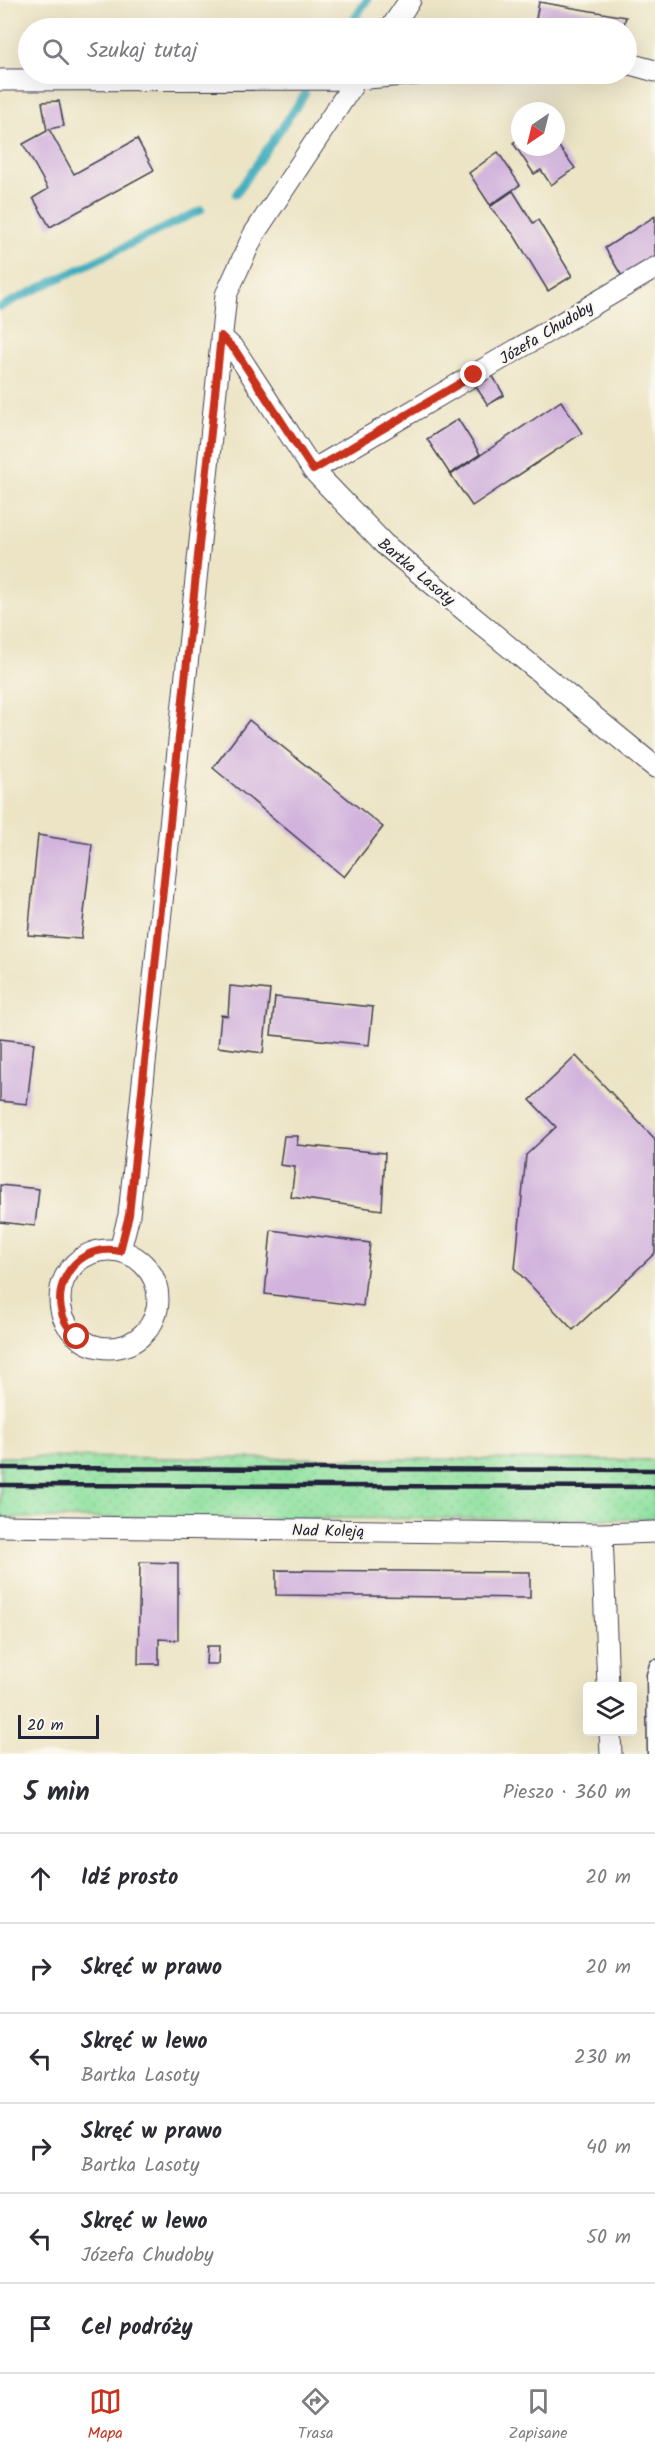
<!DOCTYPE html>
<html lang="pl">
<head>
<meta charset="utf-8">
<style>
  :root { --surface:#fff; --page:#f2f2f3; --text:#2b2b33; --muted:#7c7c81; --line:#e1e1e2; --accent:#c8321e }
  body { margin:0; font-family:Kalam,sans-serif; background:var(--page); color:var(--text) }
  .controls { position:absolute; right:18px; bottom:18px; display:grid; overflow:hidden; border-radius:6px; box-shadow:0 6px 24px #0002 }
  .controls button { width:54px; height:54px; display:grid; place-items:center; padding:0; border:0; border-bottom:2px solid var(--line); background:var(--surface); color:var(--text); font:30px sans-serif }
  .compass { position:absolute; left:511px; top:102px; width:54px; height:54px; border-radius:50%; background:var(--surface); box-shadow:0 6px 24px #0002; rotate:215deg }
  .scale { position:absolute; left:18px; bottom:15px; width:81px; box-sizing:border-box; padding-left:6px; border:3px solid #22223b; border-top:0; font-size:16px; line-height:21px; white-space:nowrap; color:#22223b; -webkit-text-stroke:4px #fbf7ec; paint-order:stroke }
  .stop { position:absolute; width:18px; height:18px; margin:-14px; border:4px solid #c8321e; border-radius:50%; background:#fff }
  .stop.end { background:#c8321e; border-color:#fff; box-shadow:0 2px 6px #0008 }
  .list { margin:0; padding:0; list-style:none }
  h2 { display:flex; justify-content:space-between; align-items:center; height:78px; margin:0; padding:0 24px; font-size:26px }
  h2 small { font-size:20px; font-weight:400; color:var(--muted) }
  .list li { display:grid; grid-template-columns:39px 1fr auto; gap:18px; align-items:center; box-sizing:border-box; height:90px; padding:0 24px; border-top:2px solid var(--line) }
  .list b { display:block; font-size:22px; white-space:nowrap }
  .list p { margin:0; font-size:20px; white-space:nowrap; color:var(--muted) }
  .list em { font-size:20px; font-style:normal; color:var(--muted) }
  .icon { flex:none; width:33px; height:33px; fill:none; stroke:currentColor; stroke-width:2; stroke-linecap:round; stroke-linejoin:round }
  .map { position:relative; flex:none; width:655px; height:1754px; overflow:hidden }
  .search { position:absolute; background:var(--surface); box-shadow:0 6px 24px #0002; left:18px; right:18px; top:18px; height:66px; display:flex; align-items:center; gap:15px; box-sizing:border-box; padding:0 21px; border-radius:33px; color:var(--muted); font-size:22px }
  .sheet { height:618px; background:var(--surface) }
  nav { display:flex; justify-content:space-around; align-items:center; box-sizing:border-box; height:84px; border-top:2px solid var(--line); background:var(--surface); font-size:16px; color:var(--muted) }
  nav a { display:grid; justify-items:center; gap:3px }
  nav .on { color:var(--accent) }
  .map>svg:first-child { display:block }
</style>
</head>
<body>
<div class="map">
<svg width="655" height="1754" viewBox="0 0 655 1754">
  <defs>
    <pattern id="grass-dots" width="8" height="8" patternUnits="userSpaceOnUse" patternTransform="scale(1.5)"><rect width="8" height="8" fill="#90e1a0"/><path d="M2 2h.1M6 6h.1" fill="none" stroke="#7cc18b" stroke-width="1.8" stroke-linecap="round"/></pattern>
  </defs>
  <rect width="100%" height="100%" fill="#fbf7ec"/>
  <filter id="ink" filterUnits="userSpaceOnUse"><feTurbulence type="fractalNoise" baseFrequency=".0167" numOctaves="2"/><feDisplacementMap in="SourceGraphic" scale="12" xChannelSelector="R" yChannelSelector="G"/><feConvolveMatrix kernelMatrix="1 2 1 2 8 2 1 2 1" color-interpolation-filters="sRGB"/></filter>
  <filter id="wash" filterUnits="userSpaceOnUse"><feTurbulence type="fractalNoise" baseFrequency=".008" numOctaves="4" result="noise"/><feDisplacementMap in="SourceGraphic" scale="24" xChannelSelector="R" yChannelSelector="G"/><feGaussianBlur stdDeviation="1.35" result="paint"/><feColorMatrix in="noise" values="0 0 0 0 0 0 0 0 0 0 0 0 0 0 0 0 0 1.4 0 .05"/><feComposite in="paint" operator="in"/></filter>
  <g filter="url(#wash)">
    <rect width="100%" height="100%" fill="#ece4c5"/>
    <path fill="url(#grass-dots)" stroke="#59826e" stroke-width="1.5" d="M0,1457L655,1460V1519L0,1518Z"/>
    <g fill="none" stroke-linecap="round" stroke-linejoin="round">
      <path stroke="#3fadbd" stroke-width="8" d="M348,28L367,0
        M236,194L305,94
        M0,307L201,210"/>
    </g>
    <g id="blocks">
      <path fill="#d1b3dd" d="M539,2L626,17L623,28H559L535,24Z
        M59,101L64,126L49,129L74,174L137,139L154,170L50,227L33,198L48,189L23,144L47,131L42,102Z
        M520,138V147H556V143L575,168L551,185L541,170L534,174L513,143Z
        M498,152L520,185L490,205L469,173Z
        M513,191L533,223L538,220L572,276L548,291L514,235L490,207Z
        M655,216V259L623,278L605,248Z
        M491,373L504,395L488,405L474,384Z
        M561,401L582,433L472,506L451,475Z
        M458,419L480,454L450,474L427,439Z
        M249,720L383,827L344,877L213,768Z
        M38,835L92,844L81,939L28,935Z
        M230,986L270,990L263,1053L218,1047L221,1015L228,1016Z
        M275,997L373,1007L369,1045L271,1035Z
        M0,1039L34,1043L27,1104L0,1101Z
        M576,1056L655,1139V1253L573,1330L515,1269L526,1155L556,1127L530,1100Z
        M284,1136H298L297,1145L385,1153L382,1210L291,1197L295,1167L280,1165Z
        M0,1185L39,1189L35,1226L0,1222Z
        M271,1230L370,1243L363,1306L265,1294Z
        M140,1562L178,1563V1640L159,1639V1664H138Z
        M276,1570L530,1572V1598L276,1595Z
        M207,1646H219L218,1664H206Z"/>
    </g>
  </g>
  <g filter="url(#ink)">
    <use href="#blocks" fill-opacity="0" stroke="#403f50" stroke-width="1.5"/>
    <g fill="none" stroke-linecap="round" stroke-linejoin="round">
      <g stroke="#403f50" stroke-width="13">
        <path id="lane" d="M653,1754L652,1675L655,1665"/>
      </g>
      <g stroke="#403f50" stroke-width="23">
        <path id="street" d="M391,28L410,0
          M626,63L655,71
          M0,80L356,79L416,74
          M221,337L235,350L313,470L384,544L655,767
          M313,470L655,268
          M60 1299a49 49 0 1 1 98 0a49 49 0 1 1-98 0Z
          M120,1250L129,1215L226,295L254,234L360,74
          M0,1526L602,1534L655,1532
          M602,1534L608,1686
          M610,1732L611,1754"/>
      </g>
      <use href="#lane" stroke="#fff" stroke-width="10"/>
      <use href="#street" stroke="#fff" stroke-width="21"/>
      <path stroke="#22223b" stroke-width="4.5" d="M0,1468L655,1470
        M0,1485L655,1487"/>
    </g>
  </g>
  <g fill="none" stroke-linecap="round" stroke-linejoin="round" filter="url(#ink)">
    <path stroke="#c8321e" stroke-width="8" d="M77,1337C39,1303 70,1240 120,1251L129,1215L221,336L235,350L313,470L474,375"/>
  </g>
  <g text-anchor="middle" stroke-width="4.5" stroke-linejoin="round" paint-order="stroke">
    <g font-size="16" fill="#22223b" stroke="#fbf7ec">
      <text transform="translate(546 332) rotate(-31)" y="6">Józefa Chudoby</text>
      <text transform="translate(417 571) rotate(40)" y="6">Bartka Lasoty</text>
      <text transform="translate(328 1530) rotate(1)" y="6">Nad Koleją</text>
    </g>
  </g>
</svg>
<div class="controls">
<button><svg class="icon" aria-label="layers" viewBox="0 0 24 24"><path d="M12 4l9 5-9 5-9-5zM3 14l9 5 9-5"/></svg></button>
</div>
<svg class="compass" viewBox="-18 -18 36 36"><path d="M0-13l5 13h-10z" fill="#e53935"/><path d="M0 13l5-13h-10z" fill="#7c7c81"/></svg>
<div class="scale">20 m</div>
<div class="stop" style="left:77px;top:1337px"></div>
<div class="stop end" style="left:474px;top:375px"></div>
<div class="search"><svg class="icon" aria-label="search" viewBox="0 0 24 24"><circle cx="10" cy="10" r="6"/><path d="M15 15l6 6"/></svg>Szukaj tutaj</div>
</div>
<section class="sheet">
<h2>5 min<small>Pieszo · 360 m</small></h2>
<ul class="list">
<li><svg class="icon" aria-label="ahead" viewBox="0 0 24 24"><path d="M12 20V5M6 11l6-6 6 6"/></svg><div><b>Idź prosto</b></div><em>20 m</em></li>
<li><svg class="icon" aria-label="right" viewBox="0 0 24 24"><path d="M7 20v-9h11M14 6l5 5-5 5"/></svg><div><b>Skręć w prawo</b></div><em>20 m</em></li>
<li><svg class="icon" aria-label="left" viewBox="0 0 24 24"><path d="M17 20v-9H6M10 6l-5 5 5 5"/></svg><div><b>Skręć w lewo</b><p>Bartka Lasoty</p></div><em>230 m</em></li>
<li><svg class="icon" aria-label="right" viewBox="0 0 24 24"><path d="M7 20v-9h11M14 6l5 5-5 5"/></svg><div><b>Skręć w prawo</b><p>Bartka Lasoty</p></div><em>40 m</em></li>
<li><svg class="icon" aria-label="left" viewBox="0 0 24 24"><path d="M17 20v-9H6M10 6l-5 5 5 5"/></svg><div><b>Skręć w lewo</b><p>Józefa Chudoby</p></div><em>50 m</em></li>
<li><svg class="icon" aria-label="arrive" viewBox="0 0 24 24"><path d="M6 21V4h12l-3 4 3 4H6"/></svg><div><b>Cel podróży</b></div></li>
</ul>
</section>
<nav>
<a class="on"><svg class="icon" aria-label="map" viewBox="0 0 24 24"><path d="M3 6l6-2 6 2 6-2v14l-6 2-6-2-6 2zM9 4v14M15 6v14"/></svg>Mapa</a>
<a><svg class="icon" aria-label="directions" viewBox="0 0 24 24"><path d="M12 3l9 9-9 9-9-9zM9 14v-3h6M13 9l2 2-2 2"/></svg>Trasa</a>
<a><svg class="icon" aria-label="saved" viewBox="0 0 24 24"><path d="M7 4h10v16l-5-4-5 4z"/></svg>Zapisane</a>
</nav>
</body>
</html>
